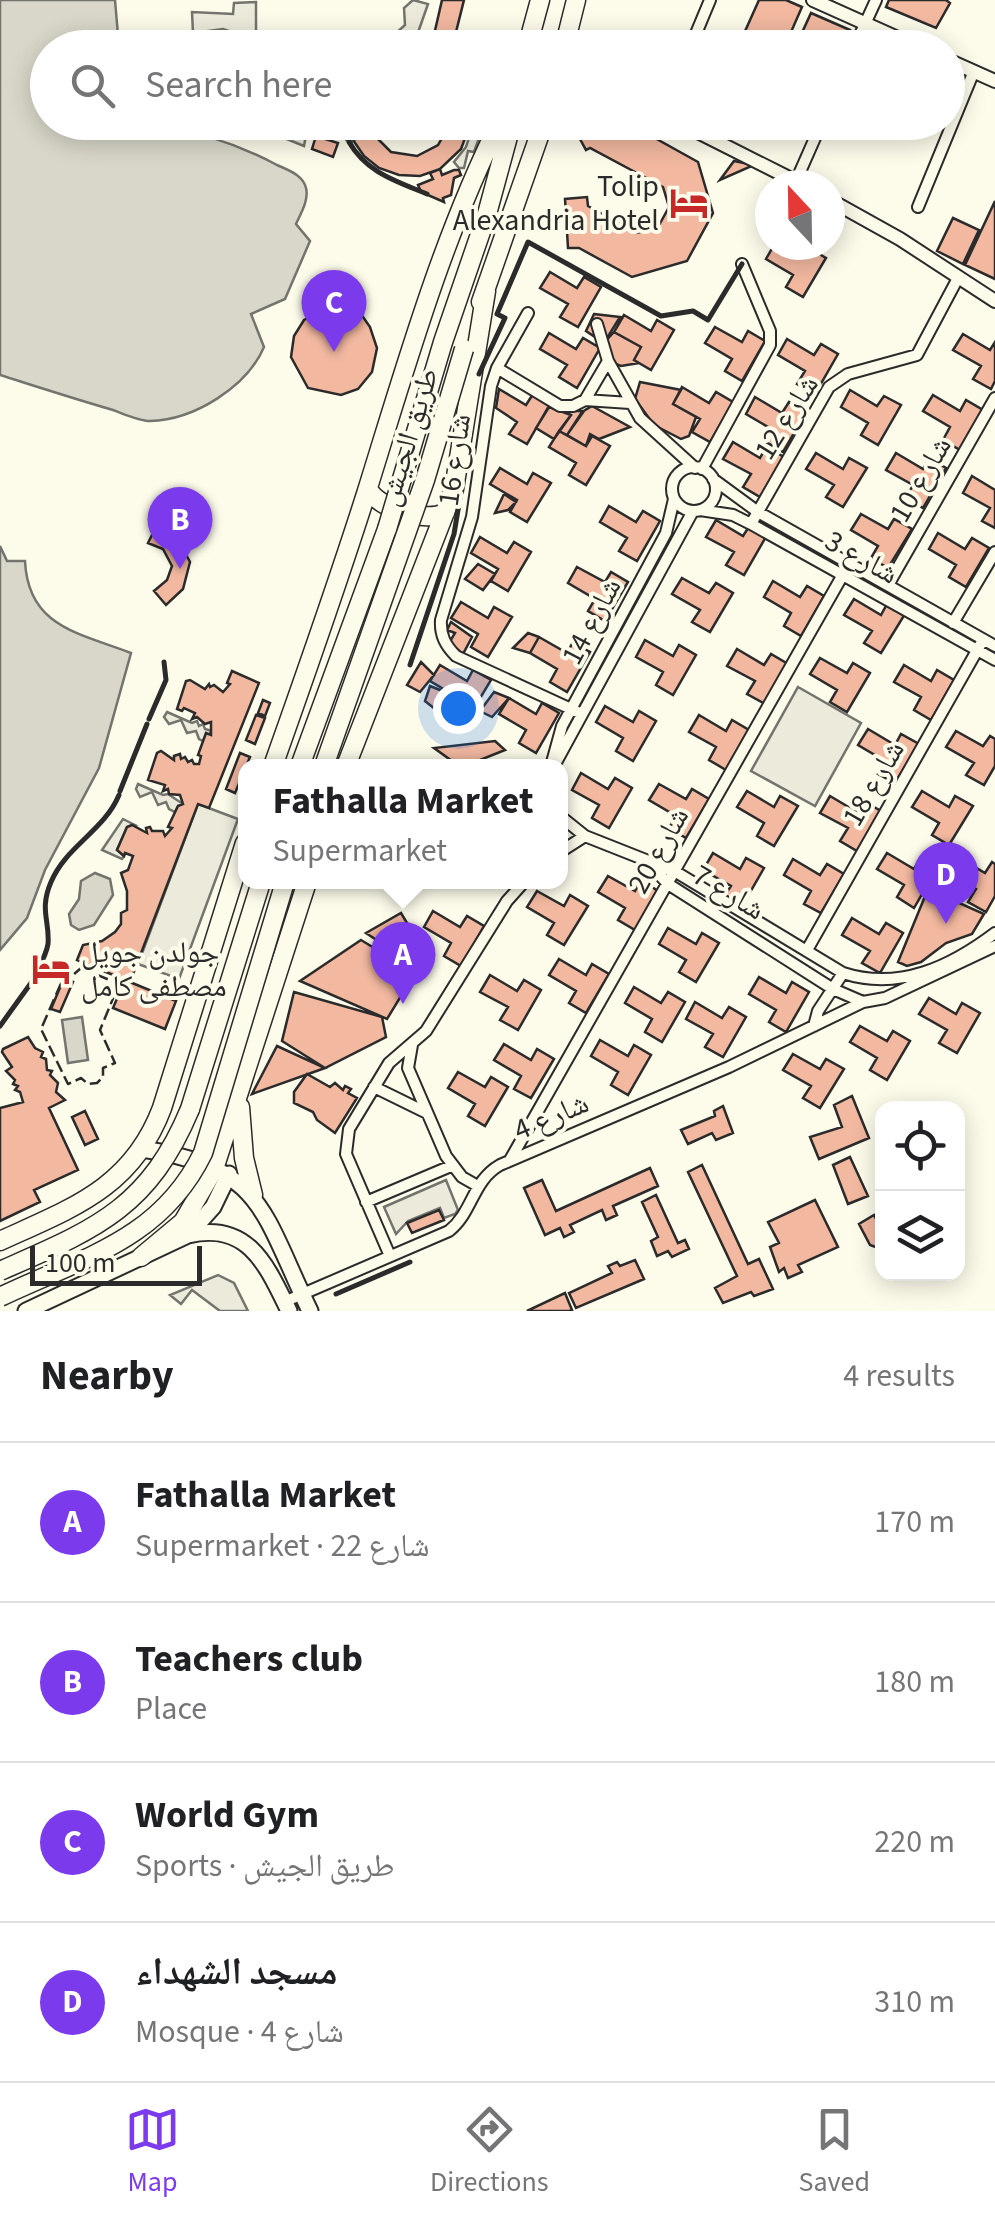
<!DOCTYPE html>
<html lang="en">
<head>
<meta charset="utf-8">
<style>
  :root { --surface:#fff; --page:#f2f2f2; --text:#202124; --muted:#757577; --line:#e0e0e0; --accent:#7c3aed }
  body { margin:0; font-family:"Source Sans 3","Noto Naskh Arabic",sans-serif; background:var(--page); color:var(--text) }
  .controls { position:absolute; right:30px; bottom:30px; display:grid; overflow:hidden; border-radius:20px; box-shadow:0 5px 25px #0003 }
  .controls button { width:90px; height:90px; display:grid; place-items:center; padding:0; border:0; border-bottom:2px solid var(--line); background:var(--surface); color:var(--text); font:50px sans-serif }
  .compass { position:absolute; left:755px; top:170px; width:90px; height:90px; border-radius:50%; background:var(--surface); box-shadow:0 5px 25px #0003; rotate:338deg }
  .scale { position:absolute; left:30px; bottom:25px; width:172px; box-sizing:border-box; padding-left:10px; border:5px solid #2b2b2b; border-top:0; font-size:28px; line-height:35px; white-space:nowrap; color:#2b2b2b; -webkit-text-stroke:8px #fdfbea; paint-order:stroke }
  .you { position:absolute; left:458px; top:708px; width:35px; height:35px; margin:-25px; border:8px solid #fff; border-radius:50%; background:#1a73e8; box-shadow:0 0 0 15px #1a73e833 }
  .badge { display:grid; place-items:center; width:65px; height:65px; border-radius:50%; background:var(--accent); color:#fff; font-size:32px; font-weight:700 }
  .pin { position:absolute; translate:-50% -82px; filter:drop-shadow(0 2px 5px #0008) }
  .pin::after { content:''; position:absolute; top:52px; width:35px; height:30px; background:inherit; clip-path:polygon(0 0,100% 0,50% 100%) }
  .popup { position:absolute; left:238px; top:759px; width:330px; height:130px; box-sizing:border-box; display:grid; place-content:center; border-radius:20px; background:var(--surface); filter:drop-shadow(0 2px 8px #0005); font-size:32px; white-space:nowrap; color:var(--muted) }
  .popup b { font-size:38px; color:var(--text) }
  .popup::after { content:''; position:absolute; left:50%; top:100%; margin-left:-20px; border:20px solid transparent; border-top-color:var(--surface) }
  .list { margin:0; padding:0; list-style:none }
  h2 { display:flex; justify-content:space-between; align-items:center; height:130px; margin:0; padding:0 40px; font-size:42px }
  h2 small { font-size:32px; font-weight:400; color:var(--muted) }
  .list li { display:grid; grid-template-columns:65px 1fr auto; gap:30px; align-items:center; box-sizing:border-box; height:160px; padding:0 40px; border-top:2px solid var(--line) }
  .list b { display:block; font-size:38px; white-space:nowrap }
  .list p { margin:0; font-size:32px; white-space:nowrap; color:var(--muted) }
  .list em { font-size:32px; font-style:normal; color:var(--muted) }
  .icon { flex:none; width:55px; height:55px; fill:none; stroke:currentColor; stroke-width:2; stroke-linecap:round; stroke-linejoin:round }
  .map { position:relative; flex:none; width:995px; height:1311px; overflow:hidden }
  .search { position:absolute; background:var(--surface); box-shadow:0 5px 25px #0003; left:30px; right:30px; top:30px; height:110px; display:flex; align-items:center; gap:25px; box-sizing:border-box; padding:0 35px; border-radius:55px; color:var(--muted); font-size:38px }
  .sheet { height:770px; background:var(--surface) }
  nav { display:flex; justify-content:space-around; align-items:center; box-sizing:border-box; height:140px; border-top:2px solid var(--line); background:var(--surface); font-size:28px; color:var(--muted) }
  nav a { display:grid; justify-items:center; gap:5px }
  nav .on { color:var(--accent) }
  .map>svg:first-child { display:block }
</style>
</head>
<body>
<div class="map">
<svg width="995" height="1311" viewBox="0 0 995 1311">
  <rect width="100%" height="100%" fill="#fdfbea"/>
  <path fill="#ecebdb" stroke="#74746e" stroke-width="2.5" d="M413,0L428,4L414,44L412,47H388L394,35L405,25L404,8Z
    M256,2V35L238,34L223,29L193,33L192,12L233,14L234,3Z
    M247,123C268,122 285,132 307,130L304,146Z
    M474,123H481L483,127L474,152L468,151L464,168H459L454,162L466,147Z
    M798,687L861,723L815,806L751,771Z
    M167,712L192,723L197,721L199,726L203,724L205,729L212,731L203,741L199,739L196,731L187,733L181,720L169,724L164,717Z
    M138,784L163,795L168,794L183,804L181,807L178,806L175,812L169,809L166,802L158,805L152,792L140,797L136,789Z
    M123,819L135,825L127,827L117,850L124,856L122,859L102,850Z
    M218,1275L234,1283L248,1311H220L192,1290L181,1304L170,1295Z"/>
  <path fill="#eceadb" stroke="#74746e" stroke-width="2.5" d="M198,804L238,819L179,979L138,964Z
    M446,1180L458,1210L455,1214L444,1218L440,1208L408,1221L396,1234L384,1207Z"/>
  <path fill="#d8d7c9" stroke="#74746e" stroke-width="2.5" d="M0,0H115L119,47L48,48V122C135,122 197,122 277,165C288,170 303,175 306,188C309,200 301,213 296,224L310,241L285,299L251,314L264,347C247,387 194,420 150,421C139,421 124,414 113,410C75,399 38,387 0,375Z
    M0,546L7,561H25C28,627 79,633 131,653L99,768L45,870L27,918L0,950Z
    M95,873L110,879L113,895L94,925L79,930L71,925L69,914L79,899L81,881Z
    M82,1017L88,1060L68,1063L62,1020Z"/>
  <path fill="#f2b8a0" stroke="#2b2b2b" stroke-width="2.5" d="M442,0H464L452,48H431Z
    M759,0H786L802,7L784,48H749L743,44L746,40L742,38Z
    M889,0H946L950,3L936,28L886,7Z
    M811,13L850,30L842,48H795Z
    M221,36L238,41L241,48L201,46L211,38Z
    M867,37L888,48H862Z
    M259,122H330L293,131Z
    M451,122H471L461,149L440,169L420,176L399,175L379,168L364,156L353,140L372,133L391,152L417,156L438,145Z
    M583,122H626L698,162L713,213L687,261L632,277L579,248H568L565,199L587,197L588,206L637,233L658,227L669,207L663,187L590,148L586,150L574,128Z
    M761,122H775L771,132L759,126Z
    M316,136L338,143L333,157L312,149Z
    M734,161L754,165L720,180Z
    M440,169L442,175L454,170H459L461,175L454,178L451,195L443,198L444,202L421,192L418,185L433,179L430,173Z
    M995,201V279L965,265Z
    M953,218L979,230L963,264L937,251Z
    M774,245L803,258L809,248L826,258L803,297L786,287L793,275L766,259Z
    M550,272L577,288L584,277L601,287L578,327L560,317L568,304L540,288Z
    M328,308H340L361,314L370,327L377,348L372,372L358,389L341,395L308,388L291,357L294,336L304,320Z
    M594,314L620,317L604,343L586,331Z
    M624,315L651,331L657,320L674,330L651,370L634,360L641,347L614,332Z
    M715,327L742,342L748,331L765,341L742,381L725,371L732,359L705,343Z
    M614,332L641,347L634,360L639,363L621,366L608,361L602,345Z
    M549,333L576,349L583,338L600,348L577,388L559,377L567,365L540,349Z
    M963,334L990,350L995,342V381L991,389L973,379L981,366L953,350Z
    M787,339L814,355L821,344L838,354L815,394L797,384L805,371L778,355Z
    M640,382L681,390L673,404L696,417L689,436L681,439L654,425L635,399Z
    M682,387L709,403L716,392L733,402L710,442L692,432L700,419L673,404Z
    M499,389L526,405L533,394L550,404L527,444L509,434L517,422L496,408Z
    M850,390L877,406L884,396L901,405L878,445L861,435L868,423L841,407Z
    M933,395L960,411L966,400L983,410L960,450L943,440L950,427L923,411Z
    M755,397L782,413L789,402L806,412L783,452L766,442L773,430L746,414Z
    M592,406L630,427L599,439L590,434L586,446L567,435L582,412Z
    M549,407L571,415L554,439L536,428Z
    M562,411H584L567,435L559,431L571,415Z
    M559,431L586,446L592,436L610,446L586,485L569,475L576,463L549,447Z
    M733,442L760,458L766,447L784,457L760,497L743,487L751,474L723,459Z
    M816,453L843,469L849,458L867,468L843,507L826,497L834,485L806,469Z
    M896,453L923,469L929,458L946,468L923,508L906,498L913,485L886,470Z
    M500,468L527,484L533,473L551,483L527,522L510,512L517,500L490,484Z
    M972,476L995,490V528L982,521L990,508L963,493Z
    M504,494L516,502L508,510L495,513Z
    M609,506L636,522L643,511L660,521L637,561L619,551L627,538L600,522Z
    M861,514L888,529L894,519L912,529L888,568L871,558L878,546L851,530Z
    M716,520L743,536L750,525L767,535L744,575L726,565L734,552L706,537Z
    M155,529L178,540L190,562L183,589L166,605L154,591L167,580L172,566L163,549L148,543Z
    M938,533L965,549L972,538L989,548L966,587L949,577L956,565L929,549Z
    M480,537L507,553L514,542L531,552L508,591L491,581L498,569L471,553Z
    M478,564L495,574L483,590L465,579Z
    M577,567L605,582L611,572L628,582L605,621L588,611L595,599L568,583Z
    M682,578L709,593L716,583L733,593L710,632L692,622L700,610L672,594Z
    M773,581L800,597L807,586L824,596L801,636L784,626L791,613L764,597Z
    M854,599L881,615L887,604L905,614L881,653L864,643L872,631L844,615Z
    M461,602L488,618L494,607L512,617L488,657L471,647L478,634L451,618Z
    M451,622L472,637L463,654L449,643L455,633L447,630Z
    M528,633L539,637L530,653L513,648Z
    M539,637L567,653L573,642L590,652L567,692L550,682L557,669L530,653Z
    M645,640L673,656L679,645L696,655L673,695L656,685L663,672L636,657Z
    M737,649L764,665L771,654L788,664L765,704L747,694L755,681L727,666Z
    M820,658L847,673L853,663L870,673L847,712L830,702L837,690L810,674Z
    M421,662L434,675L420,692L407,685Z
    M440,665L467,681L473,670L491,680L467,720L450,710L457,697L430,681Z
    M904,665L931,681L937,670L954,680L931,720L914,710L921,697L894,682Z
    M232,671L259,683L209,808L198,804L130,982L77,960L83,945L102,941L115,932L121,924V913L127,910V891L121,873L128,870L133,856L125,853L124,856L117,850L127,827L132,825L147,833L146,828L150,827L152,831H163L165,836L172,828L168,827L178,806L183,804L180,795L169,794L168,789L163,791L165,785L148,780L157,753L161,751L174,760V756L180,754L181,759L185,757L188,762L192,760L194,764H199L201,756L198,755L206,733L211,735V722L205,724L197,717L192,719L195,713L184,708L182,711L177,709L186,681L190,680L205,689L209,684L210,687L214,685L223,692L230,684L227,683Z
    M430,686L455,696L445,717L425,701Z
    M494,692L509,698L492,717L480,711Z
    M509,698L536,714L542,703L559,713L536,753L519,743L526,730L499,714Z
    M263,700L270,703L265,716L258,713Z
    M605,706L633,722L639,711L656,721L633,761L616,751L623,738L596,722Z
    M256,715L265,718L255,744L246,740Z
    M699,715L726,731L732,720L749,730L726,770L709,760L716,747L689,732Z
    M868,729L895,745L901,734L919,744L895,783L878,774L885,761L858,745Z
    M956,731L983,746L990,736L995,739V766L984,785L966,775L974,763L946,747Z
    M495,741L505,750L465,766H459L434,748Z
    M240,753L250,757L235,793L226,789Z
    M581,773L608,789L615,778L632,788L609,828L592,818L599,805L572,790Z
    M659,784L686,799L692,789L709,799L686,838L669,828L676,816L649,800Z
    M747,791L774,807L780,796L798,806L774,846L757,836L764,823L737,807Z
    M922,791L949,807L955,796L973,806L949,845L932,835L939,823L912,807Z
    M830,796L857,812L863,801L881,811L857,851L840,841L848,828L820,813Z
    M713,853L740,869L746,858L764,868L741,908L723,898L731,886L703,870Z
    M887,853L914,869L920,858L937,868L914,908L897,897L904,885L877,869Z
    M958,857L985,873L992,862L995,864V896L986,912L968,902L976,889L949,873Z
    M793,859L820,875L827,864L844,874L821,913L804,904L811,891L784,875Z
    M608,876L635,891L641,880L658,891L635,930L618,920L625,908L598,892Z
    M928,889L984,914L972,934L946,943L921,962L907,966L898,962Z
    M537,891L564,906L570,895L588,906L564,945L547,935L554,923L527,907Z
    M433,911L460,927L467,916L484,926L461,966L444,956L451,943L424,927Z
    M401,913L422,948L413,964L366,933Z
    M852,918L879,934L886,923L903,933L880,973L862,963L870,951L842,935Z
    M668,928L696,944L702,933L719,943L696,982L679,972L686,960L659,944Z
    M361,940L415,973L387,1019L300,981Z
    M559,959L586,975L592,964L609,974L586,1013L569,1003L576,991L549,975Z
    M490,975L517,991L524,980L541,990L518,1030L500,1020L508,1007L480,992Z
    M759,977L786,993L792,982L809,992L786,1032L769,1022L776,1010L749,994Z
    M64,978L73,982L60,1012L51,1009Z
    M125,980L176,1001L165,1029L113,1008Z
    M634,987L661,1003L668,992L685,1002L662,1042L645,1032L652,1019L625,1003Z
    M294,992L382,1017L386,1037L325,1068L282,1041Z
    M929,998L956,1014L962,1003L980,1013L957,1053L939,1043L947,1030L919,1014Z
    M695,1002L722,1018L729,1007L746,1017L723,1057L705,1047L713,1034L686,1019Z
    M860,1026L887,1041L893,1031L910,1041L887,1080L870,1070L877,1058L850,1042Z
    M28,1037L35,1048L43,1052L41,1057L46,1059L47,1070L52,1071L50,1075L58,1083L56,1092L65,1100L49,1108L78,1170L34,1190L40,1202L0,1221V1108L23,1102L20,1092L15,1090L18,1086L13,1084L15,1080L6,1071L12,1067L2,1052L3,1049Z
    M600,1040L628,1056L634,1045L651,1055L628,1095L611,1085L618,1072L591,1056Z
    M504,1044L531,1060L537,1049L554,1059L531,1098L514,1089L521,1076L494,1060Z
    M277,1046L325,1068L252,1094Z
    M793,1054L820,1069L826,1059L844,1069L820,1108L803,1098L811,1086L783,1070Z
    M458,1072L485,1087L491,1077L508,1087L485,1126L468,1116L475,1104L448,1088Z
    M307,1074L330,1087L335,1083L343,1090L345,1086L351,1089L348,1093L357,1098L335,1133L317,1120L313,1112L294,1103V1092Z
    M852,1096L869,1138L819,1159L810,1137L842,1127L834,1105Z
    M723,1106L733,1133L716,1140L712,1133L688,1144L681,1130L715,1116L714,1111Z
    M85,1111L98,1139L85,1145L72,1117Z
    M850,1157L868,1196L848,1204L833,1165Z
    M702,1165L748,1264L759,1259L773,1289L754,1296L751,1292L723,1303L715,1288L737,1276L688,1172Z
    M650,1168L658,1186L613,1206L617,1215L606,1220L602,1210L570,1225L574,1232L564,1237L560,1228L545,1235L524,1188L542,1180L556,1211Z
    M656,1195L678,1243L685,1240L689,1249L672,1257L668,1251L657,1256L651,1241L658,1237L642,1202Z
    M815,1200L838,1247L798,1265L802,1272L788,1278L784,1268L779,1272L770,1247L779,1243L768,1222Z
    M439,1210L444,1220L412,1233L407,1223Z
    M874,1215L882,1231L881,1249L870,1245L859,1224Z
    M635,1260L644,1279L576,1308L569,1293L612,1273L608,1266L617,1262L620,1266Z
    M565,1293L572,1310L569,1311H527Z"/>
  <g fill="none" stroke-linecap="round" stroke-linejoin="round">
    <g stroke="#2b2b2b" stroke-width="14">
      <path id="minor" d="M690,48L710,0
        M854,48L876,0
        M796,181L822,122
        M918,207L974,71
        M528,313L497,368L491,386L472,517L441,620C440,635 445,645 456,656L582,714
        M597,324L608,361L640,418L695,468
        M497,368L560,406H573L585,400L630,403
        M585,400L608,361
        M672 489a22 22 0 1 1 44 0a22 22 0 1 1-44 0Z
        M702,469L770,345V331L742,264
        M713,479L758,512L995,646
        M700,510L733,515L751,524L995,660
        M751,524L829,387L848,374L917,355L958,278
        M888,585L995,398
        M953,623L995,552
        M551,766L562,726L666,533L674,499
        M554,766L693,511
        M560,816L585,836L676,872L843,973C899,991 950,967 995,933
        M560,852L585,836
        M646,860L668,884L833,989L863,1002L885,998L995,946
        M807,950L983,640
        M814,1026L818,1011L843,973
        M412,1045L408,1068L446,1156L462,1177L476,1185
        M374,1087L427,1113
        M510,1160L849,564
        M366,1202L451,1166
        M390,1256L346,1154L349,1129L389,1063L426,1031L507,901L524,882
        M284,1302L449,1231C473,1212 472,1181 500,1165L729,1067L863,1002"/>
    </g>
    <g stroke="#2b2b2b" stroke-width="16">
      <path id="tertiary" d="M813,0L920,48
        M948,60L995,81
        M678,122L803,185
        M830,200L900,239L995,301"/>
    </g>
    <g stroke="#2b2b2b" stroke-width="19">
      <path id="secondary" d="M142,1149C264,1167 262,1212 310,1311
        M188,1235L213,1207L229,1174
        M26,1311L188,1235C248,1221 266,1264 289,1311"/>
    </g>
    <g stroke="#2b2b2b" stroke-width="21">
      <path id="trunk" d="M527,48L540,0
        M564,48L576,0
        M487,214L512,122
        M481,302L544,122
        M368,489C379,509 425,523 445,513
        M273,766C305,676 337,585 366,494C405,369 441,240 500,122
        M300,766L387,529
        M346,766L454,489L486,291
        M240,1107L244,1158L253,1195
        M190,1109L261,882
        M0,1241C72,1208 132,1188 162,1108L245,843
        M141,1257L183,1222L214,1169L307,882"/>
    </g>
    <use href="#minor" stroke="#fdfbea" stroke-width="10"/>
    <use href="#tertiary" stroke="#fdfbea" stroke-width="12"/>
    <use href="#secondary" stroke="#fdfbea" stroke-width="15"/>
    <use href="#trunk" stroke="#fdfbea" stroke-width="18"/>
    <g stroke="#2b2b2b" stroke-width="21" stroke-linecap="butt">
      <path id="trunk-bridge" d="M387,529L443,342L487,214
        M324,766L425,480L464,349
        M0,1271C93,1230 148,1210 190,1109
        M0,1297C81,1258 160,1241 203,1153L285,882"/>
    </g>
    <use href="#trunk-bridge" stroke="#fdfbea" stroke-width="18"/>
    <path stroke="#34623c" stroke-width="8" stroke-dasharray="5 8" stroke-linecap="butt" d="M349,142L352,130L369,124"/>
    <path stroke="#2b2b2b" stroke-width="2.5" stroke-dasharray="12 5" stroke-linecap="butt" d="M81,968L119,984L100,1030L115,1063L103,1068V1077L97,1083L88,1084L81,1078L68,1084L41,1029L66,972L73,975Z"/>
    <path stroke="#2b2b2b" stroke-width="5" d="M349,142C367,173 396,181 427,194
      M479,374L505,318L497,314L528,242L661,316L693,311L708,320L742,264
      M410,665L454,534L461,492
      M149,719L166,680L164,662
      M120,791L147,724
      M32,981C37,970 46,957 48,944C50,921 39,910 51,882C66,846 104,831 119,795
      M0,1026L31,983
      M336,1294L410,1262"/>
  </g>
  <defs>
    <g id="hotel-bare" transform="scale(3)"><path d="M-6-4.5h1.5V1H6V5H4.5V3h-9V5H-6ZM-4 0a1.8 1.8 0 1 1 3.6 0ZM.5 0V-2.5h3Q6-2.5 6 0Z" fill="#c62828" stroke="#fdfbea" stroke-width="2.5" paint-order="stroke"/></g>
  </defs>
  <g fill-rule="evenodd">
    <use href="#hotel-bare" x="689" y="203"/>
    <use href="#hotel-bare" x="51" y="969"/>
  </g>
  <g text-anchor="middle" stroke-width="8" stroke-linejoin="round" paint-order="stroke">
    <g font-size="30" fill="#2b2b2b" stroke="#fdfbea" text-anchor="end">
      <text x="659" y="196">Tolip<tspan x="659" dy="34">Alexandria Hotel</tspan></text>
      <text x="81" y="962" text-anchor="start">جولدن جويل<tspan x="81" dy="34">مصطفى كامل</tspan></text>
    </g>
    <g font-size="30" fill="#2b2b2b" stroke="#fdfbea">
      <text transform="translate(786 417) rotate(-58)" y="10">شارع 12</text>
      <text transform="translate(408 437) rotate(-73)" y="10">طريق الجيش</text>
      <text transform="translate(454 460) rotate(-82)" y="10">شارع 16</text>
      <text transform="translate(920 479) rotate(-60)" y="10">شارع 10</text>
      <text transform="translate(862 557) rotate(29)" y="10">شارع 3</text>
      <text transform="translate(591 621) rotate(-62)" y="10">شارع 14</text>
      <text transform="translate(873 783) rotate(-60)" y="10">شارع 18</text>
      <text transform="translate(658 850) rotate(-61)" y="10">شارع 20</text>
      <text transform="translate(729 892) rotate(31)" y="10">شارع 7</text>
      <text transform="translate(551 1116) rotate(-23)" y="10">شارع 4</text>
    </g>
  </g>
</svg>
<div class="controls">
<button><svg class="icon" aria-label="locate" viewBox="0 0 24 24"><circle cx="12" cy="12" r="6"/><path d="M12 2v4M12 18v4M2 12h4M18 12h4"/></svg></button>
<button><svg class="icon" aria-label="layers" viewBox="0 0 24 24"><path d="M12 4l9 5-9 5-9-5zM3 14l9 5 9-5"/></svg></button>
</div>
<svg class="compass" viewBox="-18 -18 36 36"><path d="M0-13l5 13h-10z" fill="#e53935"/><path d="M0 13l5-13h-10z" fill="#757577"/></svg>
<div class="scale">100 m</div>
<div class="you"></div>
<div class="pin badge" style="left:403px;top:1004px">A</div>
<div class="popup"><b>Fathalla Market</b>Supermarket</div>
<div class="pin badge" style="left:180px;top:569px">B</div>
<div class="pin badge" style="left:334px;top:352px">C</div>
<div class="pin badge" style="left:946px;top:924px">D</div>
<div class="search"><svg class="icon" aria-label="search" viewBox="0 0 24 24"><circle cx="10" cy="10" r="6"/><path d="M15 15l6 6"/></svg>Search here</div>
</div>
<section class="sheet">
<h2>Nearby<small>4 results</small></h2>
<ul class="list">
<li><span class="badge">A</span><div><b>Fathalla Market</b><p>Supermarket · شارع 22</p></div><em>170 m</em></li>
<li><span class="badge">B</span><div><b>Teachers club</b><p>Place</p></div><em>180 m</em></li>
<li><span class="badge">C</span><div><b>World Gym</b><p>Sports · طريق الجيش</p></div><em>220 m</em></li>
<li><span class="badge">D</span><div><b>مسجد الشهداء</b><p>Mosque · شارع 4</p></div><em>310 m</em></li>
</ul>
</section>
<nav>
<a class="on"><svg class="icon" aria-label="map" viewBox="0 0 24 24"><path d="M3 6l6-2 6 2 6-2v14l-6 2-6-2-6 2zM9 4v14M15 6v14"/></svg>Map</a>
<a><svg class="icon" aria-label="directions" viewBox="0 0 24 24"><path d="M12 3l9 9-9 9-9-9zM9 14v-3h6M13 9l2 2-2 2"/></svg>Directions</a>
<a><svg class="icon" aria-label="saved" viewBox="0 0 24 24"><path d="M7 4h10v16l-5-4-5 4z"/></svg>Saved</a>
</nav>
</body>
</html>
